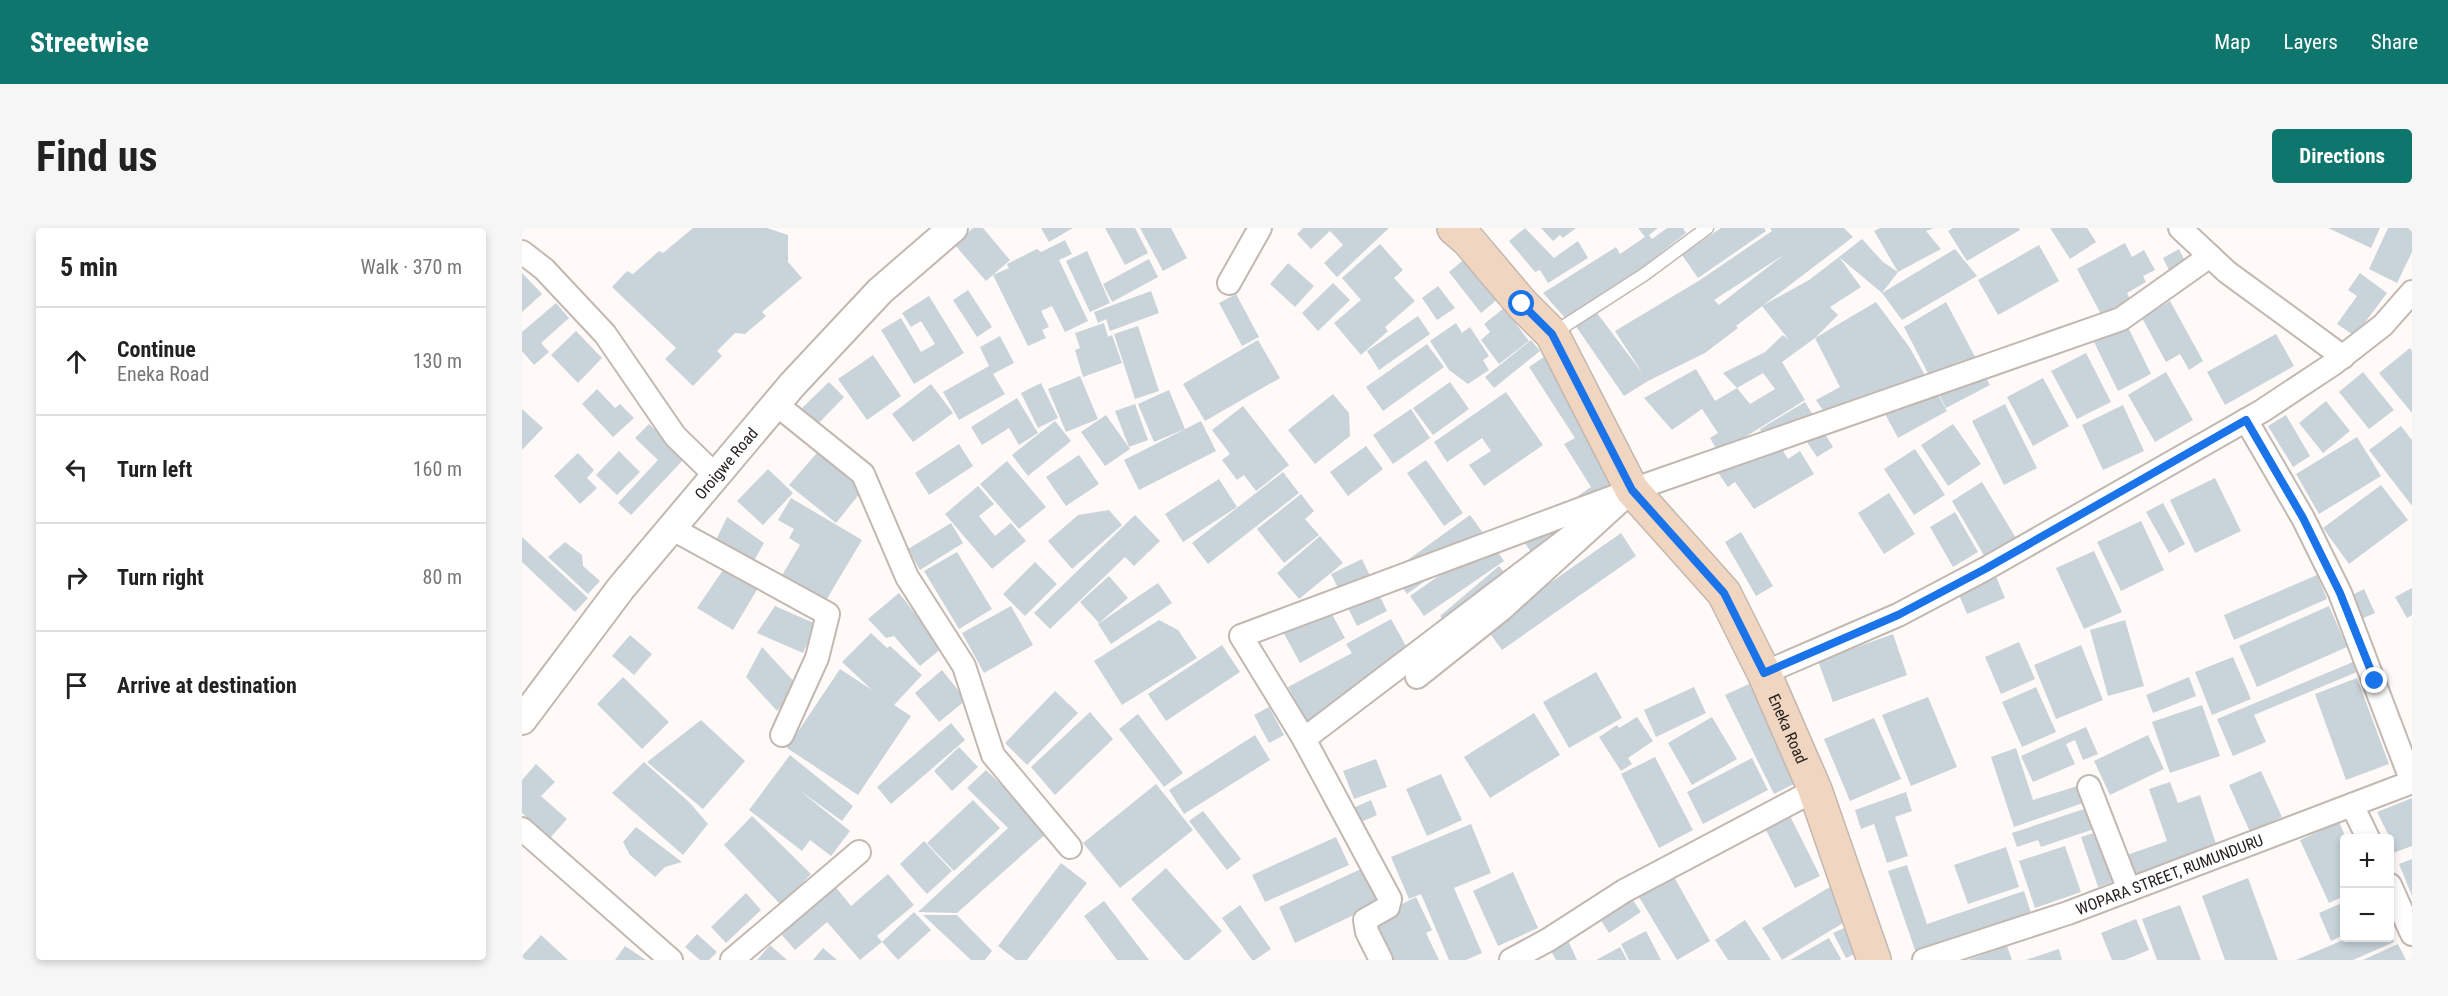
<!DOCTYPE html>
<html lang="en">
<head>
<meta charset="utf-8">
<style>
  :root { --surface:#fff; --page:#f6f6f6; --text:#222; --muted:#767676; --line:#e0e0e0; --accent:#0f766e }
  body { margin:0; font-family:"Roboto Condensed",sans-serif; background:var(--page); color:var(--text) }
  .controls { position:absolute; right:18px; bottom:18px; display:grid; overflow:hidden; border-radius:6px; box-shadow:0 3px 9px #0003 }
  .controls button { width:54px; height:54px; display:grid; place-items:center; padding:0; border:0; border-bottom:2px solid var(--line); background:var(--surface); color:var(--text); font:30px sans-serif }
  .stop { position:absolute; width:18px; height:18px; margin:-14px; border:4px solid #1a73e8; border-radius:50%; background:#fff }
  .stop.end { background:#1a73e8; border-color:#fff; box-shadow:0 2px 6px #0008 }
  .list { margin:0; padding:0; list-style:none }
  h2 { display:flex; justify-content:space-between; align-items:center; height:78px; margin:0; padding:0 24px; font-size:26px }
  h2 small { font-size:20px; font-weight:400; color:var(--muted) }
  .list li { display:grid; grid-template-columns:39px 1fr auto; gap:18px; align-items:center; box-sizing:border-box; height:108px; padding:0 24px; border-top:2px solid var(--line) }
  .list b { display:block; font-size:22px; white-space:nowrap }
  .list p { margin:0; font-size:20px; white-space:nowrap; color:var(--muted) }
  .list em { font-size:20px; font-style:normal; color:var(--muted) }
  .icon { flex:none; width:33px; height:33px; fill:none; stroke:currentColor; stroke-width:2; stroke-linecap:round; stroke-linejoin:round }
  .map { position:relative; flex:none; width:1890px; height:732px; overflow:hidden; border-radius:6px }
  header { display:flex; align-items:center; gap:36px; box-sizing:border-box; height:84px; padding:0 30px; background:var(--accent); color:#fff }
  header strong { font-size:28px }
  nav { display:flex; gap:33px; margin-inline-start:auto; font-size:21px }
  .intro { display:flex; align-items:center; justify-content:space-between; box-sizing:border-box; height:144px; padding:0 36px }
  h1 { margin:0; font-size:42px }
  .button { padding:15px 27px; border-radius:6px; background:var(--accent); color:#fff; font-size:21px; font-weight:700 }
  main { display:flex; gap:36px; padding:0 36px }
  aside { flex:1; background:var(--surface); border-radius:6px; box-shadow:0 3px 9px #0003 }
  .map>svg:first-child { display:block }
</style>
</head>
<body>
<header>
<strong>Streetwise</strong>
<nav><a>Map</a><a>Layers</a><a>Share</a></nav>
</header>
<div class="intro"><h1>Find us</h1><a class="button">Directions</a></div>
<main>
<aside>
<h2>5 min<small>Walk · 370 m</small></h2>
<ul class="list">
<li><svg class="icon" aria-label="ahead" viewBox="0 0 24 24"><path d="M12 20V5M6 11l6-6 6 6"/></svg><div><b>Continue</b><p>Eneka Road</p></div><em>130 m</em></li>
<li><svg class="icon" aria-label="left" viewBox="0 0 24 24"><path d="M17 20v-9H6M10 6l-5 5 5 5"/></svg><div><b>Turn left</b></div><em>160 m</em></li>
<li><svg class="icon" aria-label="right" viewBox="0 0 24 24"><path d="M7 20v-9h11M14 6l5 5-5 5"/></svg><div><b>Turn right</b></div><em>80 m</em></li>
<li><svg class="icon" aria-label="arrive" viewBox="0 0 24 24"><path d="M6 21V4h12l-3 4 3 4H6"/></svg><div><b>Arrive at destination</b></div></li>
</ul>
</aside>
<div class="map">
<svg width="1890" height="732" viewBox="0 0 1890 732">
  <rect width="100%" height="100%" fill="#fffaf7"/>
  <path fill="#c8d3da" fill-rule="evenodd" d="M171,0H245L266,7V34L280,50L240,84L244,88L223,106L213,105L195,123L200,128L171,158L143,131L154,120L90,59L105,43L111,46L137,23L141,25Z
    M451,0H461L488,32L464,53L432,16Z
    M519,0H551L527,14Z
    M583,0H613L626,25L603,37Z
    M618,0H649L665,30L641,43Z
    M781,0H867L815,49L802,35L821,17L808,3L789,21L775,6Z
    M1003,0L1032,30L1056,13L1066,30L1026,55L1018,42L1013,44L987,13Z
    M1019,0H1054L1041,10L1038,7L1031,13Z
    M1116,0H1136L1127,7L1130,11L1145,0H1161L1164,5L1112,46L1044,91L1021,65L1094,19L1098,26L1123,9Z
    M1199,0H1242L1244,3L1176,50L1160,27Z
    M1248,0H1322L1331,9L1214,98L1216,100L1183,125L1126,153L1102,168L1053,97L1075,85L1121,146L1093,103L1178,52L1250,3ZM1263,26L1197,77L1192,72Z
    M1358,0H1412L1404,3L1419,21L1376,44L1360,65L1317,29L1340,11L1361,34L1376,44L1352,3Z
    M1431,0H1497L1498,2L1445,33L1426,3Z
    M1528,0H1565L1574,14L1548,31Z
    M1806,0H1858L1849,20Z
    M1866,0H1890V24L1875,55L1847,41Z
    M543,12L550,26L537,32L566,93L543,104L530,78L519,83L527,99L520,102L524,110L506,118L471,47L487,40L485,36L515,21L519,24Z
    M1603,15L1610,29L1622,22L1633,42L1621,48L1624,54L1605,65L1609,73L1580,88L1555,41Z
    M858,16L881,42L872,50L893,73L863,99L866,103L839,127L812,95L839,72L820,50Z
    M1517,17L1537,53L1476,87L1456,52Z
    M1433,21L1455,48L1380,92L1360,65Z
    M1657,21L1665,37L1649,46L1641,30Z
    M565,23L588,75L568,84L544,33Z
    M945,29L977,70L959,85L927,44Z
    M1317,29L1339,59L1308,79L1316,87L1293,110L1354,74L1388,120L1405,151L1315,204L1294,172L1318,159L1293,110L1260,134L1283,172L1197,225L1188,210L1196,205L1180,181L1150,202L1122,170L1174,141L1193,173L1215,160L1228,176L1253,161L1241,145L1215,160L1201,145L1243,124L1261,107L1267,112L1240,78L1287,52Z
    M627,31L636,49L590,74L581,56Z
    M766,35L792,58L773,79L748,56Z
    M0,45L20,66L0,84Z
    M1838,45L1865,65L1833,108L1815,96L1835,68L1826,62Z
    M811,55L828,72L796,103L780,85Z
    M916,58L933,80L915,92L900,70Z
    M446,62L470,99L455,109L431,72Z
    M629,63L637,85L588,103L584,91L576,95L572,84Z
    M714,66L737,109L720,118L697,75Z
    M407,68L442,125L392,156L359,102L379,90L399,124L413,116L399,93L389,99L380,85Z
    M1648,73L1681,133L1667,142L1658,126L1644,134L1620,90Z
    M1424,74L1468,157L1424,180L1382,99Z
    M34,75L47,90L19,115L27,124L12,137L0,123V104Z
    M982,80L1007,113L977,136L959,112L968,104L962,96Z
    M896,88L908,106L857,142L845,123Z
    M582,95L586,109L590,107L600,135L561,149L553,122L558,120L553,105Z
    M934,95L940,105L948,99L967,128L961,132L967,142L946,156L927,142L908,113Z
    M1605,97L1629,146L1596,163L1572,114Z
    M616,98L637,163L613,171L592,106Z
    M54,103L80,130L56,155L29,127Z
    M1754,106L1772,138L1703,177L1685,144Z
    M478,108L492,135L471,146L483,166L437,192L421,164L467,138L458,119Z
    M736,112L758,150L683,193L661,156Z
    M1009,112L1018,123L972,160L963,149Z
    M905,116L922,139L861,183L844,159Z
    M1888,120L1890,123V185L1857,145Z
    M1564,125L1589,174L1555,191L1529,143Z
    M1026,126L1126,267L1019,339L998,308L1069,259L1042,216L1053,210L1007,139Z
    M351,127L379,168L345,192L316,151Z
    M1644,144L1671,192L1633,214L1606,167Z
    M1841,144L1872,182L1847,201L1817,164Z
    M558,148L576,191L544,204L526,161Z
    M1521,150L1547,198L1511,218L1485,169Z
    M307,154L322,169L295,197L279,181Z
    M928,154L947,181L911,207L891,180Z
    M519,155L536,190L516,200L499,165Z
    M409,156L431,185L391,214L370,186Z
    M1411,157L1425,183L1376,210L1362,184Z
    M75,161L93,180L98,176L112,190L91,209L60,176Z
    M647,162L663,201L632,214L616,176Z
    M984,164L1021,217L962,258L947,237L969,223L960,210L925,234L912,214Z
    M811,166L827,185L828,208L793,236L766,202Z
    M495,170L516,205L497,217L487,200L460,217L449,199Z
    M1804,173L1828,203L1801,225L1777,195Z
    M1283,174L1311,219L1295,229L1279,205L1258,218L1266,231L1278,223L1292,246L1232,281L1213,254L1206,259L1187,232L1242,208L1238,201Z
    M613,176L626,212L607,219L593,183Z
    M1483,176L1515,240L1482,257L1450,193Z
    M1601,177L1622,223L1581,242L1560,197Z
    M721,178L767,237L734,263L722,247L715,252L700,232L708,226L690,202Z
    M0,181L21,200L0,222Z
    M889,181L908,210L871,236L851,207Z
    M584,187L608,221L583,238L559,204Z
    M1764,187L1788,228L1771,239L1746,198Z
    M533,193L549,213L506,248L490,227Z
    M679,193L694,223L617,262L602,232Z
    M127,196L163,230L109,287L96,275L136,232L113,210Z
    M1431,196L1459,236L1426,258L1399,217Z
    M1879,198L1890,212V278L1847,222Z
    M1835,209L1859,248L1797,286L1774,246Z
    M437,216L451,238L407,267L393,245Z
    M301,218L343,259L314,295L267,257Z
    M844,218L861,241L826,268L808,244Z
    M1393,221L1423,267L1392,287L1362,241Z
    M97,223L118,244L95,267L74,247Z
    M56,225L72,242L65,250L75,260L58,276L32,248Z
    M557,227L577,256L544,278L524,249Z
    M904,232L941,285L922,298L885,245Z
    M485,233L524,279L497,301L458,256Z
    M246,241L271,265L241,297L215,273Z
    M761,244L777,265L686,336L670,315Z
    M1693,250L1719,303L1673,325L1648,272Z
    M697,251L715,279L661,314L643,286Z
    M1460,254L1494,310L1463,329L1430,273Z
    M1859,257L1886,292L1827,336L1801,300Z
    M456,258L472,276L457,288L473,308L489,295L504,313L470,341L423,286Z
    M1367,265L1393,306L1362,326L1336,285Z
    M779,266L792,283L783,291L797,307L762,335L735,301Z
    M269,270L340,312L300,379L256,354L278,317L267,310L272,301L256,292Z
    M1641,275L1663,316L1647,325L1624,284Z
    M587,282L600,297L550,341L526,313L556,287Z
    M1433,284L1456,324L1431,339L1408,299Z
    M613,287L638,313L612,338L603,329L528,401L512,385Z
    M948,287L964,309L885,366L869,344Z
    M205,289L242,315L230,336L193,314Z
    M1619,293L1642,342L1599,363L1575,314Z
    M429,295L441,315L398,342L386,321Z
    M1219,304L1251,358L1234,368L1203,314Z
    M1099,305L1114,328L980,422L964,400Z
    M798,308L821,335L777,371L755,345Z
    M0,309L66,370L53,384L0,334Z
    M968,312L982,333L902,388L888,368Z
    M43,314L60,327L61,338L78,353L66,366L26,329Z
    M1572,323L1600,384L1562,401L1534,340Z
    M435,324L470,381L437,401L402,343Z
    M840,331L865,383L835,398L809,346Z
    M513,334L535,356L503,388L481,366Z
    M977,338L996,361L937,411L918,388Z
    M203,339L236,360L211,402L175,380Z
    M1473,346L1483,370L1445,386L1435,362Z
    M1795,347L1805,371L1712,412L1702,387Z
    M587,348L606,370L577,395L558,374Z
    M636,355L650,375L589,416L576,396Z
    M1890,360V387L1885,390L1873,369Z
    M1842,361L1853,385L1839,391L1828,368Z
    M377,365L420,420L398,438L372,408L364,410L346,391Z
    M805,377L823,410L778,435L760,402Z
    M253,378L294,396L281,425L235,405Z
    M489,378L511,417L462,445L440,405Z
    M1807,378L1825,419L1735,459L1717,418Z
    M869,391L894,436L785,494L766,459L830,425L824,416Z
    M637,392L656,402L675,430L600,477L572,433Z
    M1603,392L1622,458L1586,468L1568,402Z
    M349,405L365,420L368,418L400,447L372,477L389,488L336,567L265,520L318,441L350,462L320,434Z
    M1371,406L1385,447L1311,474L1296,433Z
    M108,407L130,426L112,447L90,428Z
    M1497,414L1513,451L1479,466L1463,429Z
    M700,417L718,444L644,493L626,466Z
    M1559,417L1581,472L1534,491L1512,437Z
    M240,419L277,459L255,483L224,449Z
    M1711,429L1729,471L1690,487L1673,444Z
    M1831,434L1835,444L1732,487L1744,514L1711,528L1695,491Z
    M420,442L444,472L417,494L393,465Z
    M1074,444L1100,490L1047,520L1021,474Z
    M101,449L147,494L120,521L75,476Z
    M1667,449L1674,468L1631,485L1624,467Z
    M1835,450L1867,536L1824,552L1793,466Z
    M1227,456L1276,554L1252,566L1203,467Z
    M1172,459L1184,485L1134,509L1122,482Z
    M1514,459L1534,504L1500,519L1480,474Z
    M533,463L556,485L505,537L483,515Z
    M1406,469L1435,539L1389,558L1360,487Z
    M1680,477L1698,528L1648,545L1630,494Z
    M747,479L762,507L747,515L732,487Z
    M568,484L591,511L533,567L509,539Z
    M1012,485L1038,527L968,570L942,529Z
    M616,486L661,545L642,559L597,501Z
    M1115,489L1131,513L1106,530L1110,536L1099,543L1077,509L1095,497L1097,500Z
    M1190,489L1215,531L1170,557L1146,515Z
    M1352,490L1379,551L1328,573L1302,511Z
    M179,492L223,533L181,581L125,534Z
    M429,495L443,512L369,576L355,559Z
    M1564,499L1576,526L1561,532L1553,512L1544,516L1553,536L1511,554L1499,528Z
    M733,507L748,532L662,586L647,562Z
    M1626,507L1642,541L1588,567L1572,533Z
    M437,519L456,539L430,563L412,543Z
    M1494,520L1511,572L1555,558L1561,575L1492,599L1469,529Z
    M268,527L331,578L320,593L277,562L328,603L309,628L288,612L280,623L227,582Z
    M1133,529L1171,602L1137,620L1099,546Z
    M1230,530L1246,562L1181,596L1165,564Z
    M854,531L865,559L832,571L821,543Z
    M122,534L168,575L186,596L161,627L90,565Z
    M14,536L33,554L19,568L45,591L28,610L0,585V552Z
    M464,542L527,603L435,685L396,684L486,600L445,560Z
    M1739,543L1760,589L1728,604L1707,557Z
    M919,546L940,592L905,608L884,561Z
    M1648,554L1656,575L1678,567L1695,619L1609,649L1602,628L1645,613L1627,561Z
    M634,556L671,602L598,660L561,615Z
    M1384,564L1390,583L1373,589L1386,628L1365,635L1352,596L1339,601L1333,582Z
    M1890,570V618L1871,625L1868,610L1855,584Z
    M451,572L478,600L432,643L405,615Z
    M849,572L855,587L837,595L831,580Z
    M1565,580L1572,601L1519,619L1516,612L1495,619L1490,605Z
    M681,583L719,631L705,642L667,593Z
    M1267,586L1298,648L1273,660L1242,598Z
    M230,588L289,646L259,677L202,617Z
    M1817,594L1824,610L1822,668L1807,675L1778,612Z
    M949,596L969,645L932,660L960,725L944,732H927L899,666L887,671L869,629Z
    M114,599L160,634L143,639L133,649L108,627L101,614Z
    M1578,603L1595,652L1576,659L1559,609Z
    M814,609L827,637L743,674L730,647Z
    M402,613L430,643L405,666L378,636Z
    M1543,618L1559,664L1513,680L1497,633Z
    M1484,619L1497,659L1446,676L1432,637Z
    M1890,631V668L1877,636Z
    M539,635L565,655L505,732H494L476,718Z
    M1385,637L1405,696L1502,663L1509,685L1394,725L1366,643Z
    M644,640L700,703L667,732H662L609,671Z
    M841,640L857,675L773,715L757,679Z
    M991,644L1016,700L976,718L951,663Z
    M366,646L392,677L355,708L360,714L338,732L305,694L273,722L253,699L308,652L329,678Z
    M1152,649L1188,713L1155,732L1117,669Z
    M1726,650L1756,732H1703L1680,668Z
    M1311,657L1331,689L1260,732L1240,700Z
    M224,665L239,682L204,715L189,699Z
    M1108,668L1119,684L1087,705L1077,689Z
    M894,669L910,702L904,705L917,732H871L850,691Z
    M582,673L627,732H595L562,688Z
    M1822,674V707L1809,713L1797,685Z
    M718,677L749,721L733,732H730L700,690Z
    M1658,677L1679,732H1635L1620,691Z
    M392,684L409,702L376,732L360,714Z
    M401,687H435L470,723L463,732H449Z
    M1614,691L1627,722L1603,732H1590L1579,705Z
    M1223,692L1249,732H1206L1193,712Z
    M1331,696L1343,721L1324,730L1311,705Z
    M1124,703L1139,732H1107L1099,716Z
    M1868,705L1872,714L1831,732H1774L1826,710H1868Z
    M175,706L195,724L187,732H178L163,719Z
    M19,707L46,732H0V728Z
    M1044,708L1055,732H1034L1026,717Z
    M1307,710L1319,731L1318,732H1268Z
    M1876,716L1884,732H1841Z
    M248,717L265,732H235Z
    M103,718L124,732H93Z
    M1485,718L1490,732H1446Z
    M1098,719L1105,732H1074Z
    M301,720L315,732H291Z
    M1537,721L1540,732H1504Z"/>
  <g fill="none" stroke-linecap="round" stroke-linejoin="round">
    <g stroke="#c3b8b1" stroke-width="15">
      <path id="service" d="M1030,106L1123,46L1185,0"/>
    </g>
    <g stroke="#c3b8b1" stroke-width="26">
      <g id="minor">
        <path d="M1658,0L1705,44L1821,129"/>
        <path d="M0,24L22,41L83,106L153,208L193,247"/>
        <path d="M707,55L738,0"/>
        <path d="M254,176L341,246L385,349L442,438L471,527L548,619"/>
        <path d="M1724,192L1781,290L1818,365L1890,554"/>
        <path d="M1098,272L895,449L979,382L1102,270"/>
        <path d="M149,300L306,386L295,430L260,507"/>
        <path d="M1242,445L1376,387L1463,341L1740,183L1811,136L1861,97L1890,64"/>
        <path d="M782,511L1091,276"/>
        <path d="M1567,559L1607,662"/>
        <path d="M1830,577L1846,610"/>
        <path d="M0,601L149,732"/>
        <path d="M1868,657L1890,706"/>
        <path d="M210,732L337,624"/>
        <path d="M859,732L845,704L843,692L866,679L868,671L782,511L719,408L1110,262L1599,91L1688,28"/>
        <path d="M989,732L1026,712L1102,663L1293,562"/>
        <path id="s1" d="M1402,732L1546,685L1890,554"/>
      </g>
    </g>
    <g stroke="#c3b8b1" stroke-width="32">
      <g id="tertiary">
        <path id="s2" d="M0,492L99,360L270,157L358,63L431,0"/>
      </g>
    </g>
    <g stroke="#c3b8b1" stroke-width="36">
      <g id="secondary">
        <path id="s3" d="M932,0L946,12L1000,76L1030,106L1110,262L1202,365L1242,445L1293,562L1352,732"/>
      </g>
    </g>
    <use href="#service" stroke="#fff" stroke-width="12"/>
    <use href="#minor" stroke="#fff" stroke-width="22"/>
    <use href="#tertiary" stroke="#fff" stroke-width="28"/>
    <use href="#secondary" stroke="#f0d6c0" stroke-width="33"/>
  </g>
  <g fill="none" stroke-linecap="round" stroke-linejoin="round">
    <path stroke="#1a73e8" stroke-width="8" d="M1000,76L1030,106L1110,262L1202,365L1242,445L1376,387L1463,341L1724,192L1781,290L1818,365L1853,453"/>
  </g>
  <g text-anchor="middle" stroke-width="5" stroke-linejoin="round" paint-order="stroke">
    <g font-size="16" fill="#25211e" stroke="#fffaf7">
      <text dy="6" stroke="none"><textPath href="#s2" startOffset="328">Oroigwe Road</textPath></text>
      <text dy="6" stroke="none"><textPath href="#s3" startOffset="608">Eneka Road</textPath></text>
      <text dy="6" stroke="none"><textPath href="#s1" startOffset="260">WOPARA STREET, RUMUNDURU</textPath></text>
    </g>
  </g>
</svg>
<div class="controls">
<button>+</button>
<button>−</button>
</div>
<div class="stop" style="left:1000px;top:76px"></div>
<div class="stop end" style="left:1853px;top:453px"></div>
</div>
</main>
</body>
</html>
